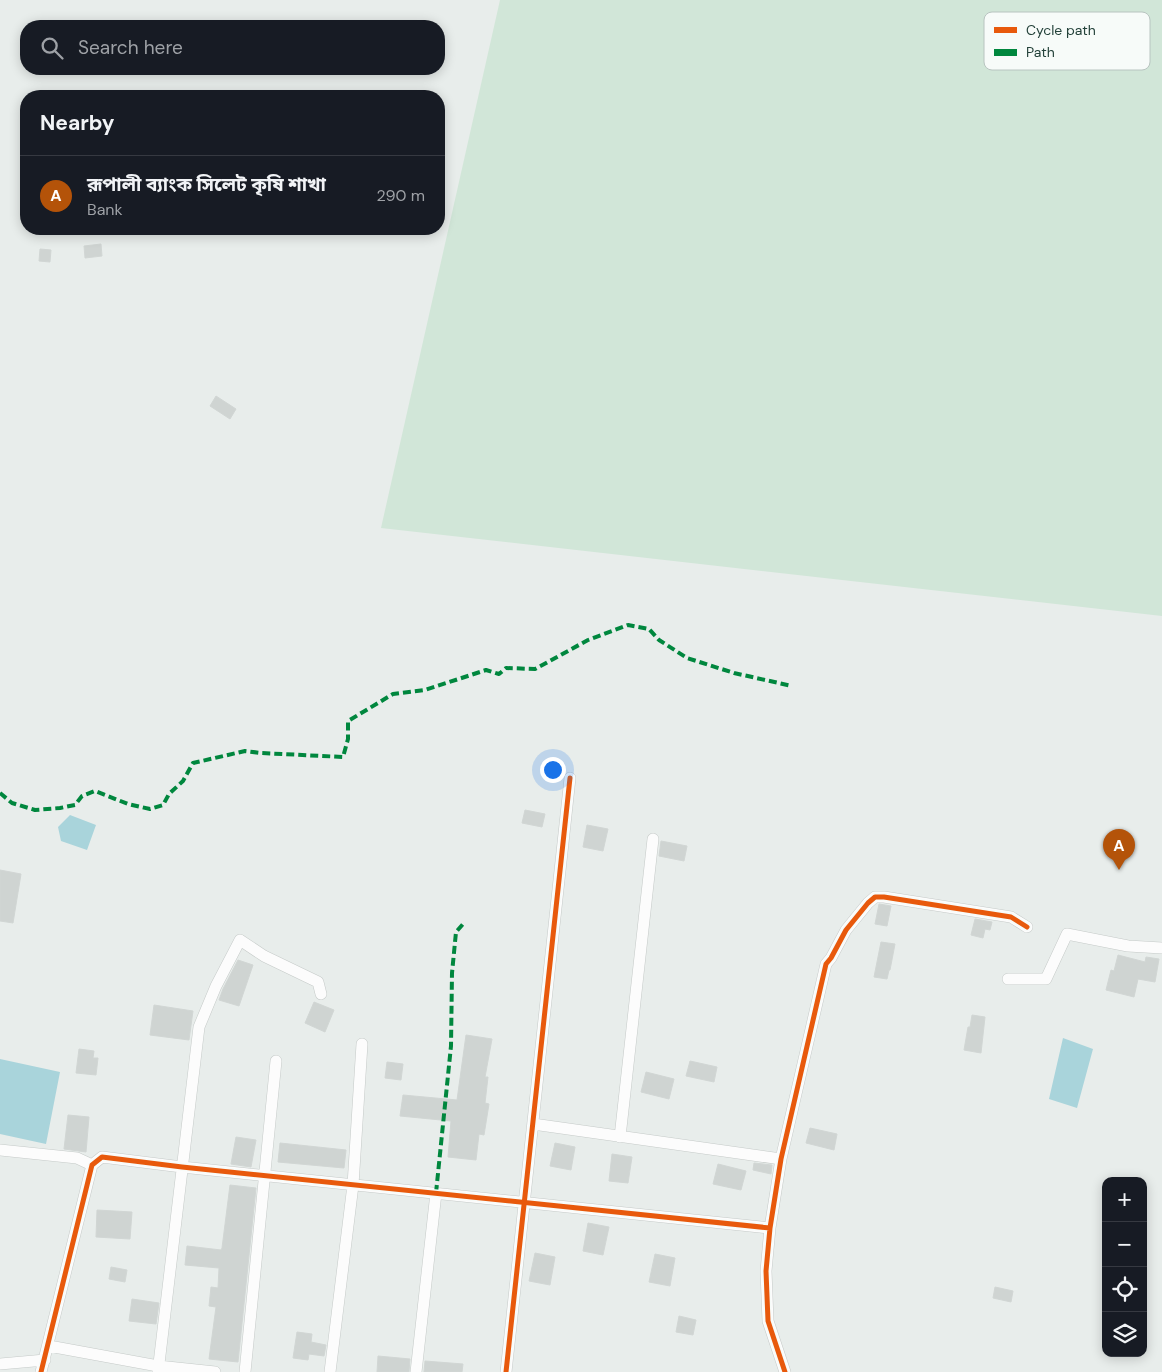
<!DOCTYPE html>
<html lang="en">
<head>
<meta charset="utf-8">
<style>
  :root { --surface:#171b24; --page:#242831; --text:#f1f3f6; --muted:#9ea1a6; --line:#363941; --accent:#b45309 }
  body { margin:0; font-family:"DM Sans","Noto Sans Bengali",sans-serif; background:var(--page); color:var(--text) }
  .controls { position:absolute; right:15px; bottom:15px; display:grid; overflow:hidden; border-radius:10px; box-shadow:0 2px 12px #0003 }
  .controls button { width:45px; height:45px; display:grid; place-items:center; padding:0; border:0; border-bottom:1px solid var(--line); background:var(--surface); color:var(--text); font:25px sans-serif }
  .you { position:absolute; left:552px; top:769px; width:18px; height:18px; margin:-12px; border:4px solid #fff; border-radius:50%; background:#1a73e8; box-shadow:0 0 0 8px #1a73e833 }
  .badge { display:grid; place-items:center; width:32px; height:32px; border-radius:50%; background:var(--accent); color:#fff; font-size:16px; font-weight:700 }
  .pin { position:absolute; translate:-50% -41px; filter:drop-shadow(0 1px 2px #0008) }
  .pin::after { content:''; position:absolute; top:26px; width:18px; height:15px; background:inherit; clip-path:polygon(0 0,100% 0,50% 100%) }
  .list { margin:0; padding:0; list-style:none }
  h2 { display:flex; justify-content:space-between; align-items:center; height:65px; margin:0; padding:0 20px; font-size:21px }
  h2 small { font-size:16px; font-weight:400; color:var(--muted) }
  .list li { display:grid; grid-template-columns:32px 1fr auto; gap:15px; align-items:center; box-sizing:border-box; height:80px; padding:0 20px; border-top:1px solid var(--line) }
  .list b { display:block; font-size:19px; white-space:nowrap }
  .list p { margin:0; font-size:16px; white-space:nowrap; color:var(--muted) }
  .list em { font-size:16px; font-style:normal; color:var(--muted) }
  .icon { flex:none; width:28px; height:28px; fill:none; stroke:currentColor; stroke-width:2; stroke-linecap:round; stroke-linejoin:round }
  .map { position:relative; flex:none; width:1162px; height:1372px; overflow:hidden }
  .search { position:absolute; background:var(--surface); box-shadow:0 2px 12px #0003; left:20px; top:20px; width:425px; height:55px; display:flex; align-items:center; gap:12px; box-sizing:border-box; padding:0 18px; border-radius:20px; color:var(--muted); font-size:19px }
  .panel { position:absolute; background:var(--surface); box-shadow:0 2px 12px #0003; left:20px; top:90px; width:425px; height:145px; border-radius:20px }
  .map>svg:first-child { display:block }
</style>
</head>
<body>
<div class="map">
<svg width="1162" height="1372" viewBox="0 0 1162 1372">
  <rect width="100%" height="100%" fill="#e8edeb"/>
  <path fill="#d1e6d8" d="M500,0H1162V616L381,528Z"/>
  <path fill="#a9d4db" d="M70,815L96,825L87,850L61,841L58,827Z
    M1063,1038L1093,1049L1077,1108L1049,1099Z
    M0,1059L60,1072L46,1144L0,1134Z"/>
  <path fill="#cfd4d2" stroke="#d1d6d4" d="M101,244L102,256L85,258L84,246Z
    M40,249L51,250L50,262L39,261Z
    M216,396L236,409L230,419L210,406Z
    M525,810L545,814L542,827L522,823Z
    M587,825L608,829L603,851L583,847Z
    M661,841L687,846L684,861L659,856Z
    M0,870L21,874L13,923L0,921Z
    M879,904L891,906L887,926L875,924Z
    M975,919L992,922L990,930L985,929L983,938L971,935Z
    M881,942L895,944L890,970H889L887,979L874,977Z
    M1118,955L1145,962L1146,957L1159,959L1155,982L1138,979L1134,997L1106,990L1111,970L1114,971Z
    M238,960L253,965L239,1006L219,1000L223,989Z
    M314,1002L334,1010L325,1032L305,1023Z
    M154,1005L193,1011L189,1040L150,1035Z
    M972,1015L985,1017L981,1053L964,1050L968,1027H970Z
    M466,1035L492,1039L485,1077H488L485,1103L489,1104L484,1135L479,1134L476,1160L448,1157L451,1121L400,1116L403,1095L457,1100Z
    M79,1049L94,1051L93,1058H98L96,1075L76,1073Z
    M690,1061L717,1067L714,1082L686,1076Z
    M387,1062L403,1064L401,1080L385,1078Z
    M646,1072L674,1079L669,1099L641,1092Z
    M68,1115L89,1117L86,1152L64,1149Z
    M810,1128L837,1134L834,1150L806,1143Z
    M236,1137L256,1140L251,1167L231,1164Z
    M280,1143L346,1150L344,1168L278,1162Z
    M555,1143L575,1147L571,1170L550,1166Z
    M612,1154L632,1157L628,1183L609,1181Z
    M754,1163L772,1165L771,1174L753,1170Z
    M718,1164L746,1171L741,1190L713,1184Z
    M230,1185L256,1188L238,1362L209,1359L216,1307L209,1306L211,1287L218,1288L219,1268L185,1265L187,1246L221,1250L222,1248Z
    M97,1210L132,1212L130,1239L96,1237Z
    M588,1223L609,1227L603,1255L583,1251Z
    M535,1253L555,1257L550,1285L529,1281Z
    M655,1254L675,1258L670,1286L649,1282Z
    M111,1267L127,1270L125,1282L109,1279Z
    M995,1287L1013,1291L1011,1302L993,1298Z
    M132,1299L159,1303L156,1324L129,1321Z
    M679,1316L696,1320L693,1335L676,1332Z
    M297,1332L312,1334L311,1342L326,1345L324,1356L309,1354L308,1360L293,1358Z
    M378,1356L410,1359L409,1372H377Z
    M425,1361L463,1364L462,1372H424Z"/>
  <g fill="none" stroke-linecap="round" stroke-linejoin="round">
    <g stroke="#c5cac8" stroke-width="12">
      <path id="street" d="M1008,979H1046L1067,934L1128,946L1162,948
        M533,1124L781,1159
        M620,1137L653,839
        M0,1150L77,1158L92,1165
        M49,1346L158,1366L215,1372
        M0,1364L45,1360
        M41,1372L92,1165L102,1157L182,1167L770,1228
        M158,1372L199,1027L216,986L240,940L264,956L318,982L321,994
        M245,1372L276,1061
        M330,1372L353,1185L362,1044
        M416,1372L436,1193
        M506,1372L570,778
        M785,1372L768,1321L766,1271L770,1228L781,1159L826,964L831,958L846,930L868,903L875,897H884L1011,917L1027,927"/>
    </g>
    <use href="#street" stroke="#fcfcfc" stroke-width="11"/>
    <path stroke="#00873e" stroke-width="4" stroke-dasharray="8 4" stroke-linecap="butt" d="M0,793L12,803L35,810L60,808L75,805L82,796L95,791L128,804L150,809L163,805L169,794L183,781L193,763L245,751L261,753L343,757L348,739V721L393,694L425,690L486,670L499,674L506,668L535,669L588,640L628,625L649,629L659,640L687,658L734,673L792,686
      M436,1193L451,1046L452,973L456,932L463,924"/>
    <g stroke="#f7fbf9" stroke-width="8">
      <path id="cycleway" d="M41,1372L92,1165L102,1157L182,1167L770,1228
        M506,1372L570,778
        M785,1372L768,1321L766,1271L770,1228L781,1159L826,964L831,958L846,930L868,903L875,897H884L1011,917L1027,927"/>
    </g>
    <use href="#cycleway" stroke="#e8590c" stroke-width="5"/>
  </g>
  <rect x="984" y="12" width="166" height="58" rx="8" fill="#f7fbf9" stroke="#b8c4c0" stroke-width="1"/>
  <rect x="994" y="27" width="23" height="6" fill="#e8590c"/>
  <rect x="994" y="49" width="23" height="7" fill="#00873e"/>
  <g font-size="14" fill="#24423a">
    <text x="1026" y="35">Cycle path</text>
    <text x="1026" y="57">Path</text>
  </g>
</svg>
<div class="controls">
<button>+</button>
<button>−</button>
<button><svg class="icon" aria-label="locate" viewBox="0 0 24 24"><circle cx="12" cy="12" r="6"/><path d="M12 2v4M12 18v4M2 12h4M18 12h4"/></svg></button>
<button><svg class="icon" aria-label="layers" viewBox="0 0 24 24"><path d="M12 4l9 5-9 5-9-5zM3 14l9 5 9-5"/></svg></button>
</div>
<div class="you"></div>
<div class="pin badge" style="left:1119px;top:870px">A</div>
<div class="search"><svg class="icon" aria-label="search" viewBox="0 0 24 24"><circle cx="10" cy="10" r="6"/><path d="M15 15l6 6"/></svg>Search here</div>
<section class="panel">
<h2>Nearby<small></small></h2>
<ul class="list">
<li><span class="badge">A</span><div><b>রূপালী ব্যাংক সিলেট কৃষি শাখা</b><p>Bank</p></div><em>290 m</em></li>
</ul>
</section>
</div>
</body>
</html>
